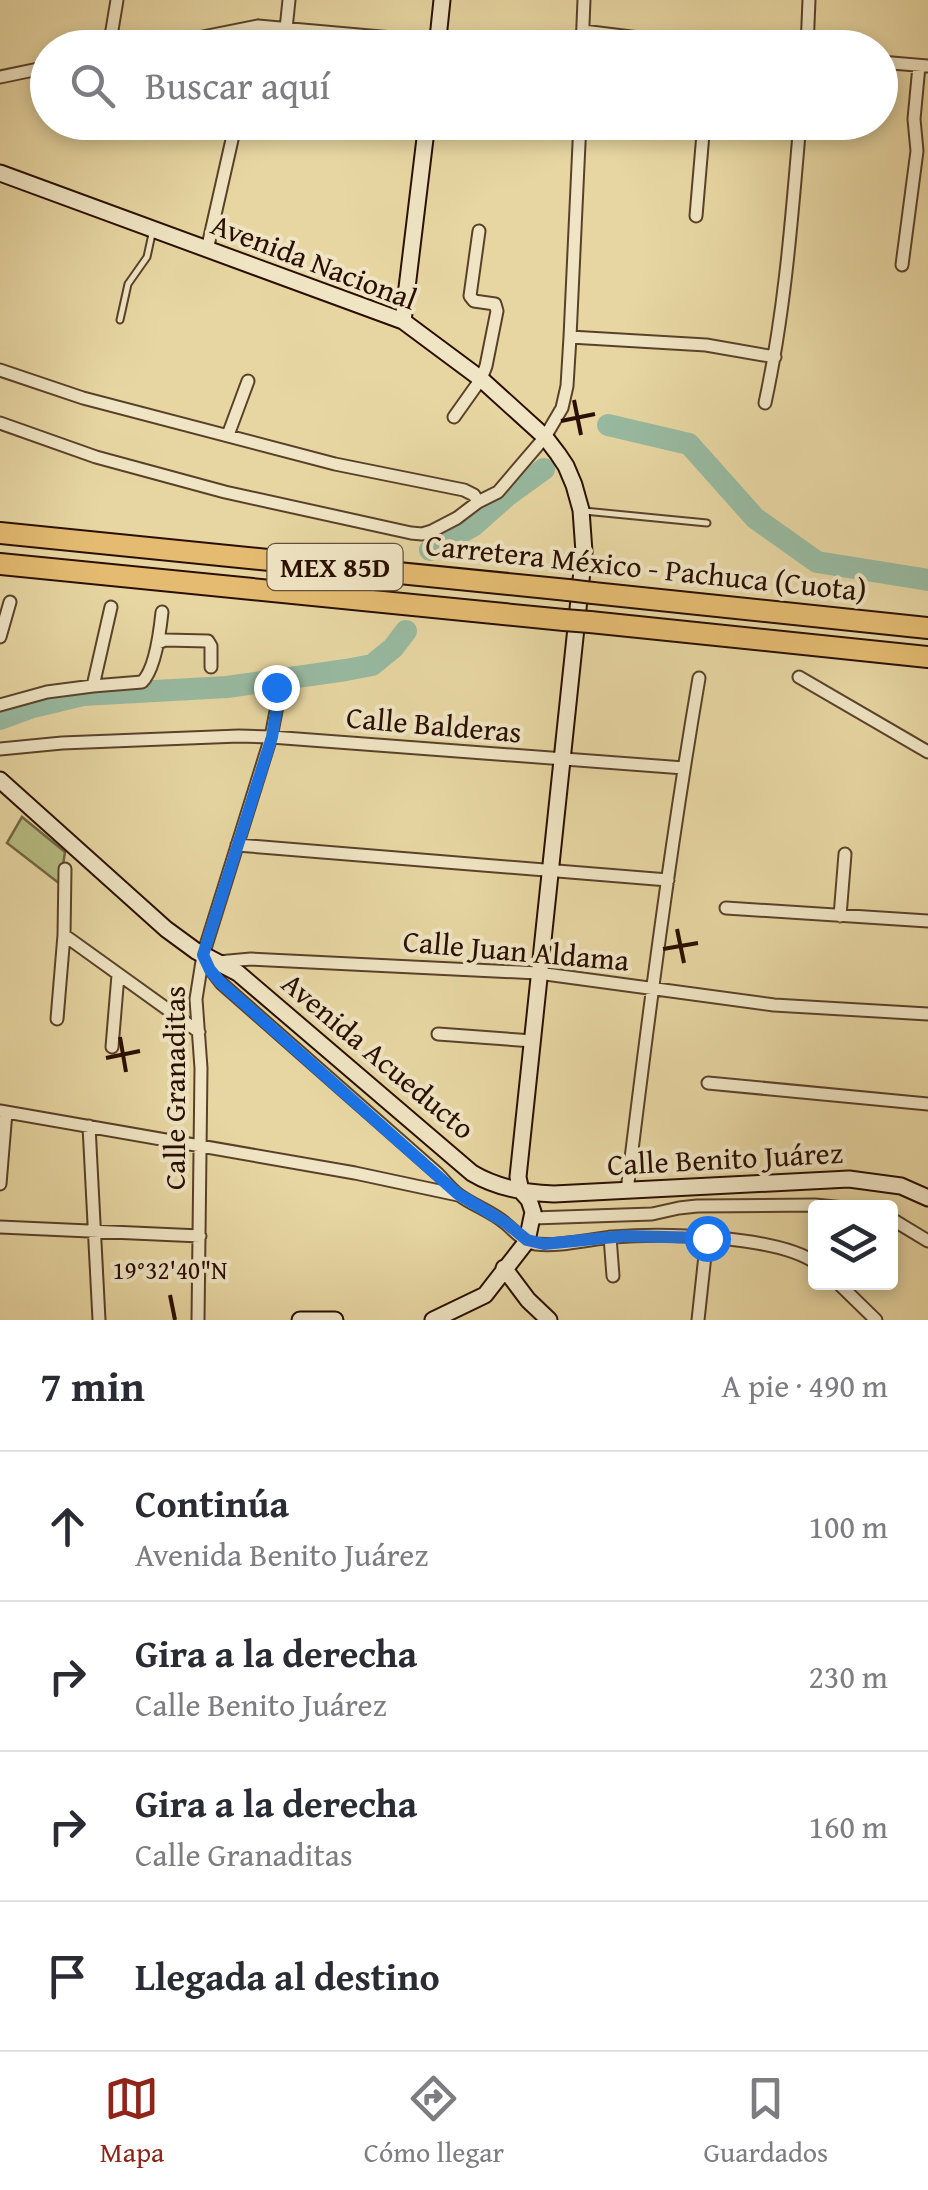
<!DOCTYPE html>
<html lang="es">
<head>
<meta charset="utf-8">
<style>
  :root { --surface:#fff; --page:#f7f7f7; --text:#2b2b33; --muted:#7c7c81; --line:#e1e1e2; --accent:#8f2418 }
  body { margin:0; font-family:"Gentium Book Plus",serif; background:var(--page); color:var(--text) }
  .controls { position:absolute; right:30px; bottom:30px; display:grid; overflow:hidden; border-radius:10px; box-shadow:0 5px 15px #0003 }
  .controls button { width:90px; height:90px; display:grid; place-items:center; padding:0; border:0; border-bottom:2px solid var(--line); background:var(--surface); color:var(--text); font:50px sans-serif }
  .stop { position:absolute; width:30px; height:30px; margin:-22px; border:8px solid #1a73e8; border-radius:50%; background:#fff }
  .stop.end { background:#1a73e8; border-color:#fff; box-shadow:0 2px 10px #0008 }
  .list { margin:0; padding:0; list-style:none }
  h2 { display:flex; justify-content:space-between; align-items:center; height:130px; margin:0; padding:0 40px; font-size:42px }
  h2 small { font-size:32px; font-weight:400; color:var(--muted) }
  .list li { display:grid; grid-template-columns:65px 1fr auto; gap:30px; align-items:center; box-sizing:border-box; height:150px; padding:0 40px; border-top:2px solid var(--line) }
  .list b { display:block; font-size:38px; white-space:nowrap }
  .list p { margin:0; font-size:32px; white-space:nowrap; color:var(--muted) }
  .list em { font-size:32px; font-style:normal; color:var(--muted) }
  .icon { flex:none; width:55px; height:55px; fill:none; stroke:currentColor; stroke-width:2; stroke-linecap:round; stroke-linejoin:round }
  .map { position:relative; flex:none; width:928px; height:1320px; overflow:hidden }
  .search { position:absolute; background:var(--surface); box-shadow:0 5px 15px #0003; left:30px; right:30px; top:30px; height:110px; display:flex; align-items:center; gap:25px; box-sizing:border-box; padding:0 35px; border-radius:55px; color:var(--muted); font-size:38px }
  .sheet { height:730px; background:var(--surface) }
  nav { display:flex; justify-content:space-around; align-items:center; box-sizing:border-box; height:140px; border-top:2px solid var(--line); background:var(--surface); font-size:28px; color:var(--muted) }
  nav a { display:grid; justify-items:center; gap:5px }
  nav .on { color:var(--accent) }
  .map>svg:first-child { display:block }
</style>
</head>
<body>
<div class="map">
<svg width="928" height="1320" viewBox="0 0 928 1320">
  <rect width="100%" height="100%" fill="#e7d6a2"/>
  <filter id="stains"><feTurbulence type="fractalNoise" baseFrequency=".002" numOctaves="4"/><feColorMatrix values="0 0 0 0 .2 0 0 0 0 .09 0 0 0 0 .02 0 0 0 .5 -.17"/></filter>
  <radialGradient id="worn" r=".72"><stop offset=".6" stop-color="#630" stop-opacity="0"/><stop offset="1" stop-color="#630" stop-opacity=".3"/></radialGradient>
  <path fill="#b7bd83" stroke="#706642" stroke-width="2.5" d="M22,817L65,852L60,884L7,843Z"/>
  <g fill="none" stroke-linecap="round" stroke-linejoin="round">
    <path stroke="#98baa1" stroke-width="22" d="M608,425L689,444L755,518L817,562L928,580
      M430,550L473,526L508,495L544,469
      M0,719L33,707L83,695L227,687L346,670L372,665L393,648L406,631"/>
    <g stroke="#594129" stroke-width="9">
      <path id="lane" d="M120,320L128,284L147,257L152,234
        M584,511L707,523"/>
    </g>
    <g stroke="#594129" stroke-width="15">
      <path id="street" d="M286,29L289,0
        M583,31L719,48
        M109,48L117,0
        M148,48L258,26L437,42
        M253,48L258,26
        M582,48L584,0
        M807,48L809,0
        M880,62L928,66
        M0,77L48,67
        M696,216L704,122
        M207,250L236,122
        M902,265L917,151L914,119L919,66
        M570,337L706,345L775,357
        M0,370L83,398L335,464L464,490L474,495L478,502
        M765,403C785,311 792,216 800,122
        M454,417L481,379L486,366L497,311L495,304L474,301L470,296L479,231
        M0,423L96,457L225,492L411,533L422,534L432,531L457,518L478,502L498,492L545,437L562,408L567,386L570,337L580,122
        M228,435L248,381
        M0,637L10,602
        M158,643L165,640L208,641L211,646V667
        M799,677L928,752
        M93,686L111,607
        M0,705L47,692L93,686L142,682C155,670 160,631 162,612
        M0,749L62,743L239,736L271,737L684,768
        M237,845L668,880
        M726,908L928,921
        M840,916L845,854
        M64,935L199,1032
        M203,955L211,970L221,983L438,1174C445,1181 451,1189 459,1195C474,1206 491,1211 505,1223C515,1231 523,1242 536,1244C559,1247 590,1239 613,1237C661,1233 776,1235 816,1263
        M218,962L251,959L538,973L774,1005L928,1014
        M57,1019L64,935L65,869
        M438,1034L533,1041
        M112,1047L118,975
        M708,1083L928,1104
        M0,1111L355,1173L458,1195
        M89,1126L99,1320
        M0,1184L6,1112
        M627,1191C648,1019 670,848 699,678
        M533,1218L652,1214L679,1208L697,1206L815,1205L844,1208
        M890,1218L928,1241
        M0,1227L200,1236
        M610,1237L613,1276
        M837,1282L876,1320
        M198,1320L201,1068L196,999L203,955L271,737L277,706V687
        M698,1320L707,1237"/>
    </g>
    <g stroke="#2a0f01" stroke-width="19">
      <path id="secondary" d="M437,48L442,0
        M0,173L403,321L481,379L545,437L558,454L566,466L574,485L581,510L584,552L518,1177L521,1191L529,1200L533,1212L527,1241L485,1295L433,1320
        M403,321L427,122
        M0,780L166,929L196,951L238,973L472,1173C497,1188 525,1193 554,1194L849,1179L901,1186L928,1198
        M504,1268L528,1300L549,1320
        M300,1320H335"/>
    </g>
    <g stroke="#2a0f01" stroke-width="24">
      <path id="highway" d="M0,533L568,590
        M0,564L564,620
        M593,593L928,628
        M590,622L928,657"/>
    </g>
    <use href="#lane" stroke="#efe4c3" stroke-width="5"/>
    <use href="#street" stroke="#efe4c3" stroke-width="11"/>
    <use href="#secondary" stroke="#efe4c3" stroke-width="15"/>
    <use href="#highway" stroke="#e4bb71" stroke-width="20"/>
    <g stroke="#2a0f01" stroke-width="24" stroke-linecap="butt">
      <path id="highway-bridge" d="M568,590L593,593
        M564,620L590,622"/>
    </g>
    <use href="#highway-bridge" stroke="#e4bb71" stroke-width="20"/>
  </g>
  <g fill="none" stroke-linecap="round" stroke-linejoin="round">
    <path stroke="#1a73e8" stroke-width="12" d="M276,687L277,706L272,737L203,955L210,970L221,983L458,1194L506,1223L527,1240L544,1244L624,1236L707,1238"/>
  </g>
  <path fill="none" stroke="#2a0f01" stroke-width="4" d="M574,400L581,435M561,421L595,414M677,929L684,963M663,949L698,943M120,1037L126,1072M106,1058L140,1051M170,1295L175,1320"/>
  <g text-anchor="middle" stroke-width="8" stroke-linejoin="round" paint-order="stroke">
    <rect fill="#efe4c3" stroke="#654f3b" stroke-width="2.5" x="267.5" y="544" width="135" height="46" rx="8"/>
    <g font-size="28" font-weight="bold" fill="#2a0f01">
      <text x="335" y="577">MEX 85D</text>
    </g>
    <g font-size="30" fill="#2a0f01" stroke="#efe4c3">
      <text transform="translate(314 262) rotate(21)" y="10">Avenida Nacional</text>
      <text transform="translate(646 568) rotate(6)" y="10">Carretera México - Pachuca (Cuota)</text>
      <text transform="translate(434 725) rotate(5)" y="10">Calle Balderas</text>
      <text transform="translate(516 951) rotate(5)" y="10">Calle Juan Aldama</text>
      <text transform="translate(378 1056) rotate(40)" y="10">Avenida Acueducto</text>
      <text transform="translate(175 1088) rotate(-90)" y="10">Calle Granaditas</text>
      <text transform="translate(725 1159) rotate(-3)" y="10">Calle Benito Juárez</text>
    </g>
  </g>
  <g font-size="25" text-anchor="middle" fill="#2a0f01" stroke="#efe4c3" stroke-width="8" stroke-linejoin="round" paint-order="stroke">
    <text x="170" y="1279">19°32'40"N</text>
  </g>
  <rect width="100%" height="100%" filter="url(#stains)"/>
  <rect width="100%" height="100%" fill="url(#worn)"/>
</svg>
<div class="controls">
<button><svg class="icon" aria-label="layers" viewBox="0 0 24 24"><path d="M12 4l9 5-9 5-9-5zM3 14l9 5 9-5"/></svg></button>
</div>
<div class="stop" style="left:707px;top:1238px"></div>
<div class="stop end" style="left:276px;top:687px"></div>
<div class="search"><svg class="icon" aria-label="search" viewBox="0 0 24 24"><circle cx="10" cy="10" r="6"/><path d="M15 15l6 6"/></svg>Buscar aquí</div>
</div>
<section class="sheet">
<h2>7 min<small>A pie · 490 m</small></h2>
<ul class="list">
<li><svg class="icon" aria-label="ahead" viewBox="0 0 24 24"><path d="M12 20V5M6 11l6-6 6 6"/></svg><div><b>Continúa</b><p>Avenida Benito Juárez</p></div><em>100 m</em></li>
<li><svg class="icon" aria-label="right" viewBox="0 0 24 24"><path d="M7 20v-9h11M14 6l5 5-5 5"/></svg><div><b>Gira a la derecha</b><p>Calle Benito Juárez</p></div><em>230 m</em></li>
<li><svg class="icon" aria-label="right" viewBox="0 0 24 24"><path d="M7 20v-9h11M14 6l5 5-5 5"/></svg><div><b>Gira a la derecha</b><p>Calle Granaditas</p></div><em>160 m</em></li>
<li><svg class="icon" aria-label="arrive" viewBox="0 0 24 24"><path d="M6 21V4h12l-3 4 3 4H6"/></svg><div><b>Llegada al destino</b></div></li>
</ul>
</section>
<nav>
<a class="on"><svg class="icon" aria-label="map" viewBox="0 0 24 24"><path d="M3 6l6-2 6 2 6-2v14l-6 2-6-2-6 2zM9 4v14M15 6v14"/></svg>Mapa</a>
<a><svg class="icon" aria-label="directions" viewBox="0 0 24 24"><path d="M12 3l9 9-9 9-9-9zM9 14v-3h6M13 9l2 2-2 2"/></svg>Cómo llegar</a>
<a><svg class="icon" aria-label="saved" viewBox="0 0 24 24"><path d="M7 4h10v16l-5-4-5 4z"/></svg>Guardados</a>
</nav>
</body>
</html>
